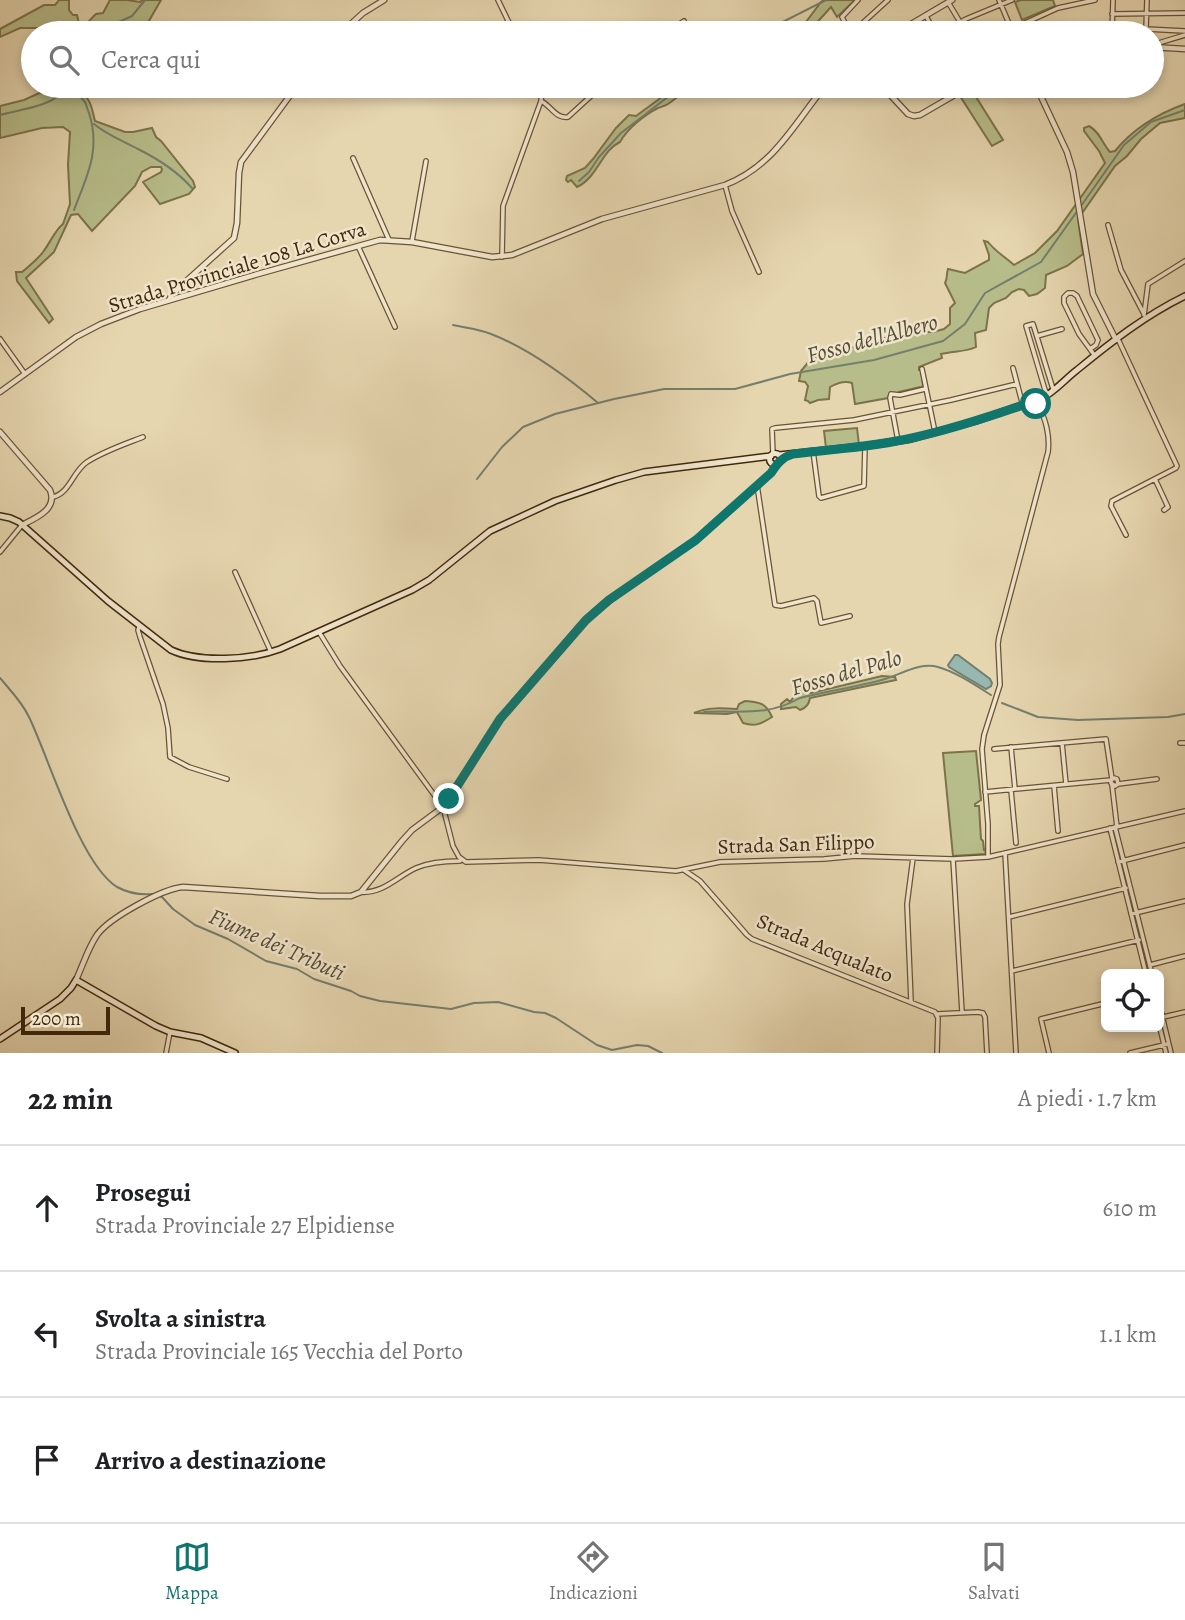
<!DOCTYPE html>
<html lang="it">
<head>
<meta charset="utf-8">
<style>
  :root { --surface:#fff; --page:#f6f6f6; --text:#202124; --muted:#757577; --line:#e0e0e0; --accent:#0f766e }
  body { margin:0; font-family:Alegreya,serif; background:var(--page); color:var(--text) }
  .controls { position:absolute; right:21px; bottom:21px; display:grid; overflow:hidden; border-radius:10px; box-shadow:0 4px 10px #0003 }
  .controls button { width:63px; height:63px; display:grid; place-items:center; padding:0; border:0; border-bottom:2px solid var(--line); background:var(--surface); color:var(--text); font:35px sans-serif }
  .scale { position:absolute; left:21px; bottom:18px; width:89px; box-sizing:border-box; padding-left:7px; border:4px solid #412909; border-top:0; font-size:19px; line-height:24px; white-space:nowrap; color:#412909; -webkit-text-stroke:5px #efe4cc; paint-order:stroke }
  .stop { position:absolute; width:21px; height:21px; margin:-16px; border:5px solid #0f766e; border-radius:50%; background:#fff }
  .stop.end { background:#0f766e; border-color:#fff; box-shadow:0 2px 7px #0008 }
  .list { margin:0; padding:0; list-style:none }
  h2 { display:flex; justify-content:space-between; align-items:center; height:91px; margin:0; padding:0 28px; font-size:30px }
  h2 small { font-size:23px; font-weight:400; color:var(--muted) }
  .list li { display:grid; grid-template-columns:46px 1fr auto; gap:21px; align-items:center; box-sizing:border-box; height:126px; padding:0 28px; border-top:2px solid var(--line) }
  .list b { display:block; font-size:26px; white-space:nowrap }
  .list p { margin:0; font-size:23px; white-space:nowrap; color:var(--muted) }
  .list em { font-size:23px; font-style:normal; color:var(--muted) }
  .icon { flex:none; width:38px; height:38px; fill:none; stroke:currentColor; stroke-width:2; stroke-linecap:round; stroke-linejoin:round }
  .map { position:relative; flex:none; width:1185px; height:1053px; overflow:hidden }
  .search { position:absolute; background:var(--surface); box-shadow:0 4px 10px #0003; left:21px; right:21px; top:21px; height:77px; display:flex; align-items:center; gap:18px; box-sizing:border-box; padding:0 24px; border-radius:38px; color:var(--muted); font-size:26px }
  .sheet { height:469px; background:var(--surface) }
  nav { display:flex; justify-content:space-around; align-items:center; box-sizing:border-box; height:98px; border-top:2px solid var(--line); background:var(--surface); font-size:19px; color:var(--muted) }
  nav a { display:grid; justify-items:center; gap:4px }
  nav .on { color:var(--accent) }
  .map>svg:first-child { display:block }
</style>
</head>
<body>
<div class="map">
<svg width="1185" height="1053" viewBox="0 0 1185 1053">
  <rect width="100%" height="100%" fill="#e6d6b0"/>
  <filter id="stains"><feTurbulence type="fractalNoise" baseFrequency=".00286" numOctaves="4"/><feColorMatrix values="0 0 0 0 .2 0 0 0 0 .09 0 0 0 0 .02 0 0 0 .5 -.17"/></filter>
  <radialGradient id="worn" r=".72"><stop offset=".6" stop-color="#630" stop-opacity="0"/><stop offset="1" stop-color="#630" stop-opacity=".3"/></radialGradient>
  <path fill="#b7bd8a" stroke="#7c734a" stroke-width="2" d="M59,0H69V10L73,15H77L79,24C88,26 90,19 96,14L103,13L110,0H127L140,2L142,0H161L146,26L138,33H72L63,22L41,28H20L0,37V29L44,5H55Z
    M824,0H855L837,17L831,7L812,28H807L806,22L821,2Z
    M1021,0H1053L1055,6L1022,20L1015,2Z
    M55,86H74C78,92 83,93 87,98C92,104 93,114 95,121L125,132H133L152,128L156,137L161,141L193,181L195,187L189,194L160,204L143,182L161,172L162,169L161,167H151L142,172L135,186L92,231L78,214L71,215L54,252L26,278L53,319L49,323L17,281L16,272H22C29,266 37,260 43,252C50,243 55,230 63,224L70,204L68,165L70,132L63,127L42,128L0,138V106L24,100Z
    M677,86H686V90C680,95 674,100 668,104C665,106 661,107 658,108C644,115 627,129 620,142C601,151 598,177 577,187L571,180L568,182L566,180L567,176L585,168L593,159L616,128L629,115L636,116Z
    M971,89L1003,140L992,146L960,96Z
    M1185,104V118L1160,123L1141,139L1127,156L1115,166L1078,219L1083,254L1067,266L1046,275L1045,288L1037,294L1029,296L1024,290L1019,289L1012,292L1006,298L994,303L989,308L986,330L975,333L976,347C967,352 952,351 941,354L942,358L919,367V370H921L923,384L922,389L920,387L899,392L900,394L890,393L888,398L855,404L852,383C844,380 837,383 830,387L829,399L818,400L810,403L808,401L805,400L808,386L805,382L799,381L801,371L811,359L876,341L903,332H933L944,329L950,324V308L955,303L945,283C948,278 946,274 948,269L965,273L989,260V255L984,241L988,242C995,251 1005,257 1014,265L1035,253L1057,231L1105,163L1099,151L1084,131V128L1089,126C1100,132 1102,143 1110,152L1115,151C1134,128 1157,114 1185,104Z
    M857,428L859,445L826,448L824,431Z
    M882,676L895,677L896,680L810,698C809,705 806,708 800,710L796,707L781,709V704L787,699L790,702L798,691L811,693Z
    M745,701C760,702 766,703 772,717C761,724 755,727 743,723L737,712L727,714L694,713C707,707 723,708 737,709L739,704Z
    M976,751L981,800L975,804V806H979L981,839L983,841L984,850L986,851L985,854L953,856L943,753Z"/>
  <path fill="#97b8b1" stroke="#757f6e" stroke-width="2" d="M955,655H958L990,679L992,683L991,686L986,689L949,667L948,665Z"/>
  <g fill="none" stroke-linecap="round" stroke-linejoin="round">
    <path stroke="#757f6e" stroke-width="2" d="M95,33L132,16L145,0
      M761,33L826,0
      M70,86C74,93 81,96 85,102C86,104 88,111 89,113C101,150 87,176 74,210
      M66,87V86
      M0,115C18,110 54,106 64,90
      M94,124C107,135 123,141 138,149C158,159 177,171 192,188
      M579,181L589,172L599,157L621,133L682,86
      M1081,206L1124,145L1151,122L1185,110
      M453,325C466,328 479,329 491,334C530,349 566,376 598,403
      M477,479L502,447L523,427L555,414L614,399L664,389H735L790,374L874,360L943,341L965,324L985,293L1041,262L1078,210
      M0,678C10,690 22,702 29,717C49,758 80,864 117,887C128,893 141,895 153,894
      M1002,703L1038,717L1078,720L1168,717L1185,714
      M704,712C741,710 766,717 800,698C828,691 857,687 885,679C902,674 920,662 938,667C956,672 975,685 991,695
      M159,896L162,897L173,909L195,925L228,939L266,961L297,969L314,979L351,991L360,996L380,1001L451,1009L474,1003L498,1002L534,1012L545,1013L556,1018L597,1045L612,1050L637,1045L648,1046L662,1053"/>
    <g stroke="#6a5433" stroke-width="6">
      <path id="minor" d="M498,0L514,33
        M999,0L1013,33
        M948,2L960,22
        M1112,14L1185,13
        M926,16L935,33
        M1012,29L1058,8L1095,0
        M1146,29L1147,0
        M855,30L888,0
        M1112,30L1146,29L1185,31
        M666,33L684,21
        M850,33L842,17L858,0
        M941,33L966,19L1012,0
        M1112,33L1113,0
        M1152,45L1185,35
        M937,86L948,99
        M541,101C551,106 556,119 568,117L602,86
        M353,158L389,240
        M725,185L732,211L759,272
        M1108,225L1121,270L1144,314
        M412,241L426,161
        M358,246L395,327
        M502,257L503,206L541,101L542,91L539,86
        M1144,315L1148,284L1185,261
        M1037,336L1062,329
        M0,339L25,374
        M1118,339L1177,466L1176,468L1112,501L1111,506L1126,535
        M1090,349L1096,345L1098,340L1077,296L1073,293H1068L1064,297V303L1079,334L1095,356
        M1013,368L1023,406
        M922,369L935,432
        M1048,395L1045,390L1026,326L1033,324L1053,389
        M898,441L890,398L891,394L900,395L925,389
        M813,451L819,496L821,498L864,486L865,446
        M773,454L772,429L775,428L854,420L951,400L1017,384
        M1155,479L1168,507L1164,510
        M757,485L775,605L781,606L814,598L817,601L821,623L850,616
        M53,497C70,493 73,471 87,462C104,451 125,444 143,437
        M0,552L22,525
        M235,572L271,652
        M139,627L138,630L140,637L163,704L168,728L170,757L189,767L227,779
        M319,632L340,666L443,807L453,846L459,857L466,862L539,860L676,871L720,862L824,859L856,856L953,859L988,857L1185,811
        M1062,743L1066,784
        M1180,743H1185
        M1011,747L1015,789
        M994,749L1106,739L1112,779
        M1118,784L1117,779L1114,778L1111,780V783L1115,786L1118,784L1157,779
        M1112,785L1117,827
        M1054,786L1058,831
        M1011,790L1016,843
        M985,792L1111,780
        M1115,827L1152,974
        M1110,828L1146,974
        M1005,853L1016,1053
        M988,857V824L982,749L984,735L1000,685L998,644L999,637L1048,452C1050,436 1046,418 1037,404
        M953,859L962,1012
        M1118,862L1185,845
        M684,870L700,881L747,935L752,939L935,1012L938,1018L937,1053
        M361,892C383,894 398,876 416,868C430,862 446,861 460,861
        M1131,914L1185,901
        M1009,917L1126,888
        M1150,965L1185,956
        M1012,971L1139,940
        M911,1001L907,904L913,858
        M1159,1003L1171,1053
        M937,1014L978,1012L983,1013L985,1017L987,1053
        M1159,1018L1185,1012
        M1159,1024L1166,1053
        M166,1053L170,1032
        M1049,1053L1041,1019L1106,1003
        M1130,1053L1168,1044"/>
    </g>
    <g stroke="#6a5433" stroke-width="7">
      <path id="tertiary" d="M341,33L363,13L384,0
        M896,33L952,0
        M1152,47L1185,49
        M882,86L908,114L914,116L920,115L970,86
        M1036,86L1067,152L1073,172L1093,294L1116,340
        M169,300L173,293L234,238L237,223L239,173L241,162L297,86
        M0,392L76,337L101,324L140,309L258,274L380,240L412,242L492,257L512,255L602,219L725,185C774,166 794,124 825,86
        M0,432L50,490C58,509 36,518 22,525
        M76,980C83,965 88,948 97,935C109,918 162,889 183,887L320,896H351L361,892L402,841L412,830L443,807L500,719L580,626L609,600L696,540L771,473L776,464"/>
    </g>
    <g stroke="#412909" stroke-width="8">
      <path id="secondary" d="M1039,400C1055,392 1064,380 1077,370C1111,342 1146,315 1185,296
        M769.5 459a5.5 5.5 0 1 1 11 0a5.5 5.5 0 1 1-11 0Z
        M779,455L865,446L911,439L976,421L1037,400L1040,401
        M0,516L10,518L19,522L108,601L171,650C199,663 251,660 280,649L412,590L429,580L490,531L555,501L616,480L644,472L771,456
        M0,1039L60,999L71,988L76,980L156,1026L170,1032L201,1038L235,1053"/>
    </g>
    <use href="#minor" stroke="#efe4cc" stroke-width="3.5"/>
    <use href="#tertiary" stroke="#efe4cc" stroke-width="4.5"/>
    <use href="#secondary" stroke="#efe4cc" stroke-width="5"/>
  </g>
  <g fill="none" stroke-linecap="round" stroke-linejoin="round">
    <path stroke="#0f766e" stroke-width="9" d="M449,799L500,719L586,620L609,600L696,540L771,473C777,464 782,457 793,454C832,449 873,447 912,438C953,429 992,416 1032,402L1036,404"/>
  </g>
  <g text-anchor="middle" stroke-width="5" stroke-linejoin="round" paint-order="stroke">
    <g font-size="21" fill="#412909" stroke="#efe4cc">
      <text transform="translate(237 267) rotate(-17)" y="7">Strada Provinciale 108 La Corva</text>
      <text transform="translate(796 844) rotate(-2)" y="7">Strada San Filippo</text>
      <text transform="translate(825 948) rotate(23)" y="7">Strada Acqualato</text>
    </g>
    <g font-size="23" font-style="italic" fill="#564d33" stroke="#efe4cc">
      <text transform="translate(872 338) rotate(-15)" y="8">Fosso dell'Albero</text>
      <text transform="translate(846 672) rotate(-16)" y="8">Fosso del Palo</text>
      <text transform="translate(277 944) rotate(24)" y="8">Fiume dei Tributi</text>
    </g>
  </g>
  <rect width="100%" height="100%" filter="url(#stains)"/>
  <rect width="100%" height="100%" fill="url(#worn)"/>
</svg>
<div class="controls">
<button><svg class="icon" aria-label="locate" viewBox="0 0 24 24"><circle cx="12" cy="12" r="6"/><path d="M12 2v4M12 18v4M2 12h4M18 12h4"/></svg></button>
</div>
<div class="scale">200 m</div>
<div class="stop" style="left:1036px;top:404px"></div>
<div class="stop end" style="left:449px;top:799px"></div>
<div class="search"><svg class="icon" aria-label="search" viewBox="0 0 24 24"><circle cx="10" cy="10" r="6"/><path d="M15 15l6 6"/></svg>Cerca qui</div>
</div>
<section class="sheet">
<h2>22 min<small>A piedi · 1.7 km</small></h2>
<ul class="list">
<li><svg class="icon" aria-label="ahead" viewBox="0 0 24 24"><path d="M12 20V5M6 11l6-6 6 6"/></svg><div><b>Prosegui</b><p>Strada Provinciale 27 Elpidiense</p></div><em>610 m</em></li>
<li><svg class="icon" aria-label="left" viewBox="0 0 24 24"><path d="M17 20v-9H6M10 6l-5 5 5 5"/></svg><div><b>Svolta a sinistra</b><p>Strada Provinciale 165 Vecchia del Porto</p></div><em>1.1 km</em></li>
<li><svg class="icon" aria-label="arrive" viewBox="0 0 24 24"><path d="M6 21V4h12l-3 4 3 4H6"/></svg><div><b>Arrivo a destinazione</b></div></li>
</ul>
</section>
<nav>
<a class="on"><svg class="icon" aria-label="map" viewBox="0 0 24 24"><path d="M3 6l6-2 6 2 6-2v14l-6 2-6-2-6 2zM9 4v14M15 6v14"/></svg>Mappa</a>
<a><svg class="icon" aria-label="directions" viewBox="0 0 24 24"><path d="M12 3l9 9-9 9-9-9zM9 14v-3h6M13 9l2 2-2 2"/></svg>Indicazioni</a>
<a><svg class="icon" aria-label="saved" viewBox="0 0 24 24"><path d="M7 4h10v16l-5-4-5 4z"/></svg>Salvati</a>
</nav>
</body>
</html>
